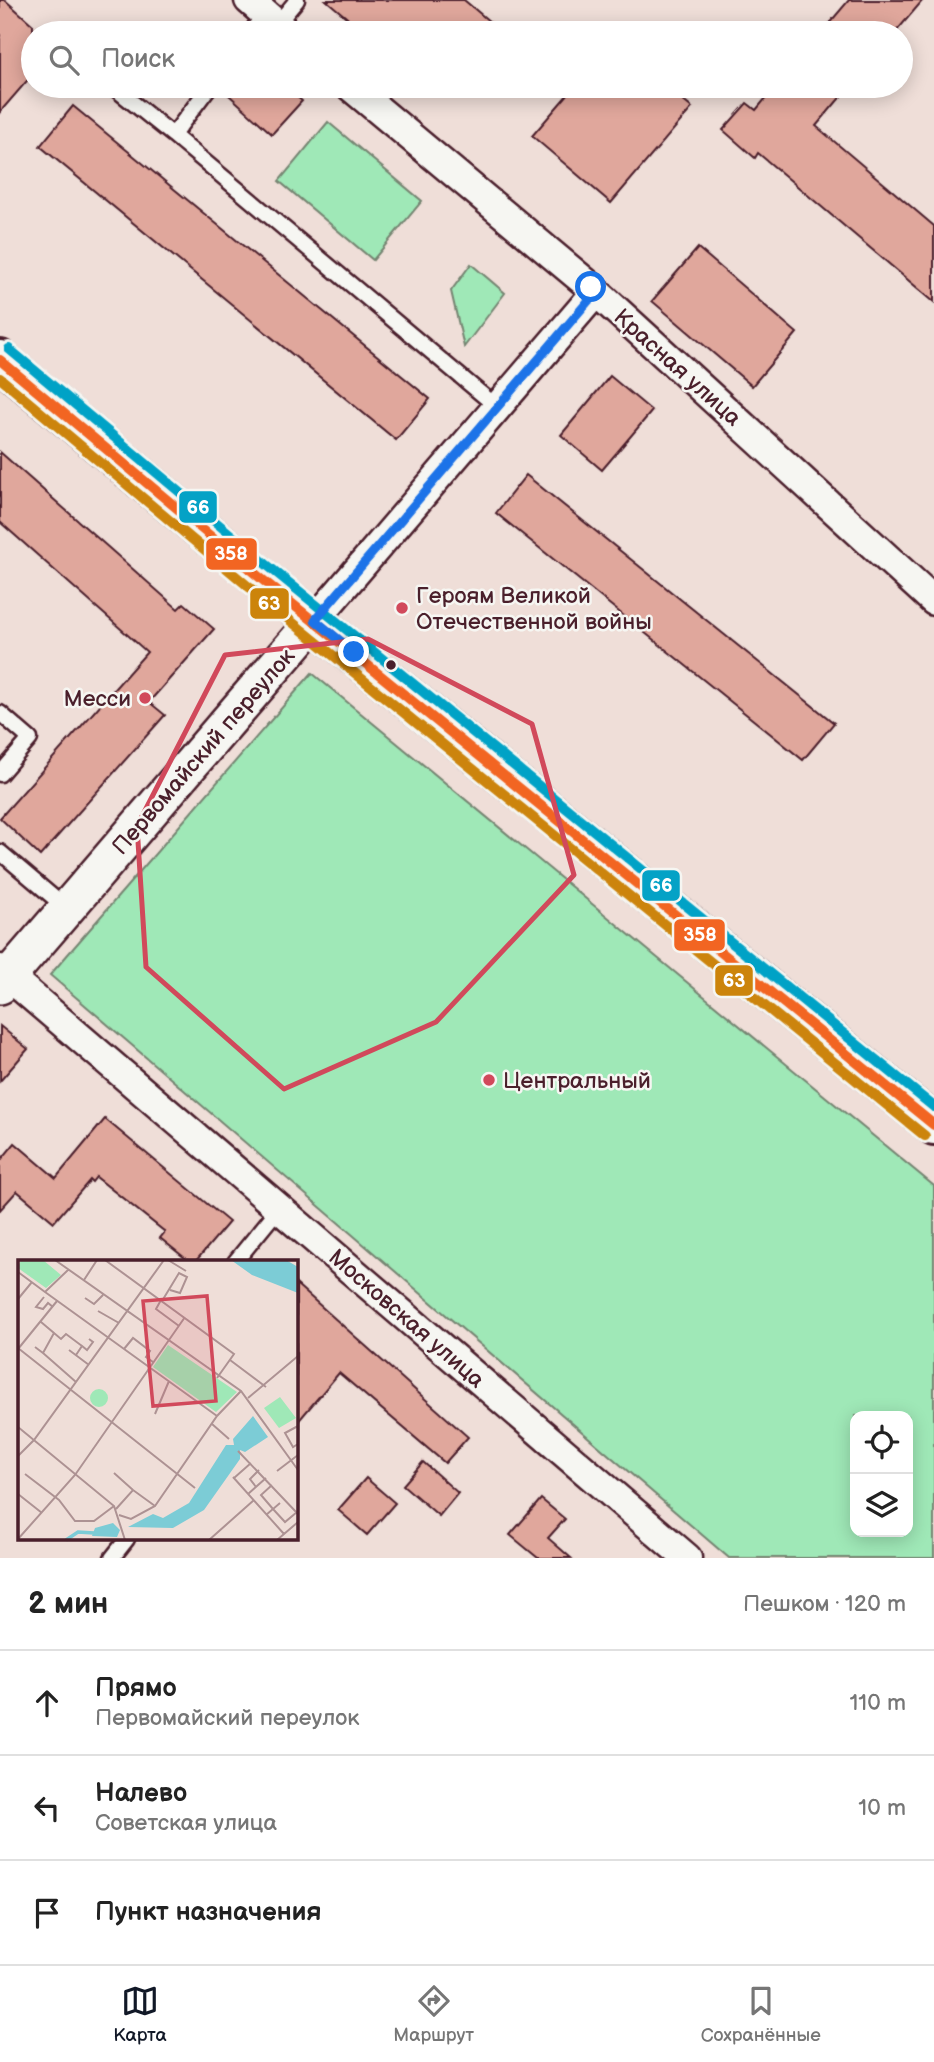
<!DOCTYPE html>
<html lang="ru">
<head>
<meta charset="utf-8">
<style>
  :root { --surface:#fff; --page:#f6f6f6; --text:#222; --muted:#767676; --line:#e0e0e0; --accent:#111827 }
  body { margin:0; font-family:"Balsamiq Sans",sans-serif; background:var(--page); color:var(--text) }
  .controls { position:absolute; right:21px; bottom:21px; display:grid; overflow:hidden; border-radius:14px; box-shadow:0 4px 18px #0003 }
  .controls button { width:63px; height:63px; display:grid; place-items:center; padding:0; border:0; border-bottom:2px solid var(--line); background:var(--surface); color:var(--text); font:35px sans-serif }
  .stop { position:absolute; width:21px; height:21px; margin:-16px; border:5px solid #1a73e8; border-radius:50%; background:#fff }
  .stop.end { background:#1a73e8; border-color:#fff; box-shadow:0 2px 7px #0008 }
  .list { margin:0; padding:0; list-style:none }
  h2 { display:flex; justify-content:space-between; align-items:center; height:91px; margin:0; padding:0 28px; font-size:30px }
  h2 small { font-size:23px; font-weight:400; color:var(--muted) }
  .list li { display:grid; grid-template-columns:46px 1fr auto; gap:21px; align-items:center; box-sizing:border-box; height:105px; padding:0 28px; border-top:2px solid var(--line) }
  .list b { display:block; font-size:26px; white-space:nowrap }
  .list p { margin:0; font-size:23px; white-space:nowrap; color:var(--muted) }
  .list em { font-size:23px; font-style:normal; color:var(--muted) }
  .icon { flex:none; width:38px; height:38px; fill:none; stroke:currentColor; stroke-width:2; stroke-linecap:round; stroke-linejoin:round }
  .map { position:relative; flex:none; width:934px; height:1558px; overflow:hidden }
  .search { position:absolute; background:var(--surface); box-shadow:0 4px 18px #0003; left:21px; right:21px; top:21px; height:77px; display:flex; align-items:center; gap:18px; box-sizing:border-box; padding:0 24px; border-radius:38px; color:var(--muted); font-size:26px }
  .sheet { height:406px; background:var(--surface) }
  nav { display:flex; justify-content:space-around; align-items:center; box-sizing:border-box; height:98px; border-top:2px solid var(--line); background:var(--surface); font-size:19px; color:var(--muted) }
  nav a { display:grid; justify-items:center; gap:4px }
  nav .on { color:var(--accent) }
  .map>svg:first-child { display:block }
</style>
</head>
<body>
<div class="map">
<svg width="934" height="1558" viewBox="0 0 934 1558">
  <rect width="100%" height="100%" fill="#efded8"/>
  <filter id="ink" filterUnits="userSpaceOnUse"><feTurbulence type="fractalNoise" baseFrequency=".0143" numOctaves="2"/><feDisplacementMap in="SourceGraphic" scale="14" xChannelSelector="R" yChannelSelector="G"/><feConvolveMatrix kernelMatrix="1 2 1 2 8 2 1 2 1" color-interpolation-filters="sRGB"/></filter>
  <g filter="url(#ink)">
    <path fill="#9fe8b7" stroke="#748471" stroke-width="2" fill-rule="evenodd" d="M328,122L422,201L373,260L279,181Z
      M471,264L505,293L464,347L451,291Z
      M312,673L934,1186V1558H729L50,975ZM855,1416H908V1532H855Z"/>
    <path fill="#e0a79c" stroke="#4a1f2b" stroke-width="2" d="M0,0H5L33,25V74L0,112Z
      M326,0H464L503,33H365Z
      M849,0H923L895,33H821Z
      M219,86H284L302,101L272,134Z
      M575,86H665L692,108L611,203L532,136Z
      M776,86H850L816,126L934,226V302L758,153L755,158L723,130L747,103L756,110Z
      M73,106L430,399L396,440L40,146Z
      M698,248L797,333L752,386L652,301Z
      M610,376L652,411L602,470L561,435Z
      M0,452L178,609L184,603L214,629L149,702L165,715L40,856L0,818L147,652L0,522Z
      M526,475L834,723L803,760L496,513Z
      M0,1026L28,1049L0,1081Z
      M105,1119L229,1222L195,1262H190L160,1238L165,1232L96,1177L92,1182L90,1180L54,1222L17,1191L0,1210V1161L15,1143L56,1178Z
      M296,1284L468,1437L445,1463L339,1373L296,1424Z
      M423,1462L458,1493L439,1516L403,1485Z
      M366,1478L395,1503L367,1535L338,1510Z
      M541,1499L565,1519L548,1538L571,1558H538L510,1535Z"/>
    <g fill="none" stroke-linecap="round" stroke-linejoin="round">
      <g stroke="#4a1f2b" stroke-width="19">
        <path id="service" d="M277,24L297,0
          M250,33L265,14
          M112,86L173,135
          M210,86L173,135L497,407
          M0,713L30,739L0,774
          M0,852L66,908
          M235,1262L279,1208
          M112,1558L127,1539"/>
      </g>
      <g stroke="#4a1f2b" stroke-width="33">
        <path id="minor" d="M249,0L287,33
          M350,86L591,287L934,601
          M315,620L596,292
          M0,969L687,1558"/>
      </g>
      <g stroke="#4a1f2b" stroke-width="40">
        <path id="tertiary" d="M0,986L315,620"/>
      </g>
      <g stroke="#4a1f2b" stroke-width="44">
        <path id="secondary" d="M0,360L258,576L934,1125"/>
      </g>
      <use href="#service" stroke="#f6f6f2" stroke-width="14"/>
      <use href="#minor" stroke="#f6f6f2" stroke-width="28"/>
      <use href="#tertiary" stroke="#f6f6f2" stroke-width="35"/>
      <use href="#secondary" stroke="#f6f6f2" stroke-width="38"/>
      <g stroke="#f6f6f2" stroke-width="16">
        <path id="bus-1" d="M0,360L258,576L934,1125"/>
      </g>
      <g stroke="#f6f6f2" stroke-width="16">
        <path id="bus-2" d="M0,378L249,587L925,1136"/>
      </g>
      <g stroke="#f6f6f2" stroke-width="16">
        <path id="bus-3" d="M9,349L267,565L934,1107"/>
      </g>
      <use href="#bus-1" stroke="#f26522" stroke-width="10"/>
      <use href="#bus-2" stroke="#cc840b" stroke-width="10"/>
      <use href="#bus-3" stroke="#04a2c6" stroke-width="10"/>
    </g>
  </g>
  <g fill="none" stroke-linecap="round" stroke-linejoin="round" filter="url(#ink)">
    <path stroke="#1a73e8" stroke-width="9" d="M354,652L315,620L596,292L591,287"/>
  </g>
  <path fill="none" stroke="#d1495b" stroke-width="5" stroke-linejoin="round" d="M368,639L532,724L574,875L436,1022L284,1089L146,967L137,826L225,655Z"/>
  <g fill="#d1495b" stroke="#f6f6f2" stroke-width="2.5">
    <circle cx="402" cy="608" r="7"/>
    <circle cx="145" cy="698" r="7"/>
    <circle cx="489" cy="1080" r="7"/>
  </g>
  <circle fill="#4a1f2b" stroke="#f6f6f2" stroke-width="2.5" cx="391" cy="665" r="6"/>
  <g text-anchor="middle" stroke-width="5" stroke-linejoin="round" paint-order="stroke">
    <g font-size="23" fill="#4a1f2b" stroke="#f6f6f2">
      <text transform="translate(678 367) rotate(42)" y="8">Красная улица</text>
      <text transform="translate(203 751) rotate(-49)" y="8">Первомайский переулок</text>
      <text transform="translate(407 1318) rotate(41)" y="8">Московская улица</text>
    </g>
    <g font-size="23" fill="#4a1f2b" stroke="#f6f6f2" text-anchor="start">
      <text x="416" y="603">Героям Великой<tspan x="416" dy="26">Отечественной войны</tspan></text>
      <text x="131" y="706" text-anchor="end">Месси</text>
      <text x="503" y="1088">Центральный</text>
    </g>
  </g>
  <g transform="translate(18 1260)">
    <rect width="280" height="280" fill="#efded8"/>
    <path d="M3,0H25L43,15L28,28L0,8ZM150,85L219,132L198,152L135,107ZM72 138a9 9 0 1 1 18 0a9 9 0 1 1-18 0ZM262,137L278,158L261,168L246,148Z" fill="#9fe8b7"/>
    <path d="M213,0H268L280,7V33L234,15ZM235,156L250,177L227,192L222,190V199L186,250L155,268L110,267L135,254L145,258L171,243L208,185H216L215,179ZM95,263L102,270L99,277L74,276L77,268Z" fill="#7cccd6"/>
    <path fill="none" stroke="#7cccd6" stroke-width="3.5" d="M48,280L60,272L76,273"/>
    <path fill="none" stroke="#ad9293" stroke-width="2" d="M37,0L223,131L280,210M87,0L216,94L199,118M150,0L168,11M0,12L27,32L50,10M66,20L79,0M27,32L199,156M26,37L18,47L25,49L30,43L35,47M67,38L76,44L85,35M0,39L14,22M143,40L138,49L161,66M144,41L161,13L169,17L162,33L152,30M80,51L101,63M36,73L43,79L48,74L64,86M17,87L25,93L36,73L23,62M0,88L177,228M0,89L39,41M106,89L115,78L132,91L128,97L135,102M51,90L71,105M25,93L58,122M58,95L64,86L69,90L75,82L71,79M212,100L248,127M230,138L280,96M137,154L151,121M194,164L211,179M280,166L267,173L275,187L280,184M0,167L96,246L107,280M220,191L280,254M0,196L16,180L146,0M259,211L280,195M96,213L115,230M7,214L41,240L57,261H76L96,246M215,217L266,274M216,218L233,203M238,227L232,219L241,210M0,234L24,253M230,234L248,218M262,243L255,249L267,262L279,252M98,249L115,230L137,246M101,255L113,259L137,246L199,156L223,131M248,255L255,249L243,235L254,225M0,279L57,215L167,57M191,280L236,240M259,280L280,262"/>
    <path fill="#d1495b" fill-opacity="0.15" stroke="#d1495b" stroke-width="3.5" d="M189,36L198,141L135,146L125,41Z"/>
    <rect width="280" height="280" fill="none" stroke="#4a1f2b" stroke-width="3.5"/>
  </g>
  <g stroke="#f6f6f2" stroke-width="2.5">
    <rect x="178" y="490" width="40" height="34" rx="7" fill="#04a2c6"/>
    <rect x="205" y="537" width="53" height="34" rx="7" fill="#f26522"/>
    <rect x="249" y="587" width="41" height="33" rx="7" fill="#cc840b"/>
    <rect x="641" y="869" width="40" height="33" rx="7" fill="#04a2c6"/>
    <rect x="673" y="918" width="53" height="34" rx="7" fill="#f26522"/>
    <rect x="714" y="964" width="40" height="33" rx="7" fill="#cc840b"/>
  </g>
  <g font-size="19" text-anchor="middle" font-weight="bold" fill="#fff">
    <text x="198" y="514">66</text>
    <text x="231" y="560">358</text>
    <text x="269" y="610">63</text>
    <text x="661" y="892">66</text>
    <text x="700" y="941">358</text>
    <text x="734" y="987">63</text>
  </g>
</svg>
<div class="controls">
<button><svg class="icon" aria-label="locate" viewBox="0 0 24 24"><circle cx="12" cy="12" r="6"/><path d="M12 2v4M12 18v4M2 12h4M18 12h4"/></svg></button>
<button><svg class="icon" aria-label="layers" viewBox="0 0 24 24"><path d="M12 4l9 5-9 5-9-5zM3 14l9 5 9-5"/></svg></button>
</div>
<div class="stop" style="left:591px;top:287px"></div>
<div class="stop end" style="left:354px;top:652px"></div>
<div class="search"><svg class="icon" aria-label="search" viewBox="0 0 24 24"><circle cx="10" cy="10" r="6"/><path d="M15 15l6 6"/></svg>Поиск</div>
</div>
<section class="sheet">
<h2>2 мин<small>Пешком · 120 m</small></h2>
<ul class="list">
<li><svg class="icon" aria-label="ahead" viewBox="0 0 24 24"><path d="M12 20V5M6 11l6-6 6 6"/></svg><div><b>Прямо</b><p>Первомайский переулок</p></div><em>110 m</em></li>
<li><svg class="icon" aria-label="left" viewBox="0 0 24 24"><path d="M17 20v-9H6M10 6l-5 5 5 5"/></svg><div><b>Налево</b><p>Советская улица</p></div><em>10 m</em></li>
<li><svg class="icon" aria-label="arrive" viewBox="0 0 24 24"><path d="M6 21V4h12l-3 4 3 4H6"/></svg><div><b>Пункт назначения</b></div></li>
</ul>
</section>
<nav>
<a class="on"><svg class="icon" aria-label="map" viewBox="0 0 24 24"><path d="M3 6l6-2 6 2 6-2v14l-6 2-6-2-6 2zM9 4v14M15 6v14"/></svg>Карта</a>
<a><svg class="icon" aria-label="directions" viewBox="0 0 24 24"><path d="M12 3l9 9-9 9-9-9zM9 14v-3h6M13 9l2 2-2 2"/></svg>Маршрут</a>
<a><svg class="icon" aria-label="saved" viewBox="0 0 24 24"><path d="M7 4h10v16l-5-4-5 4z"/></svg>Сохранённые</a>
</nav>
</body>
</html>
